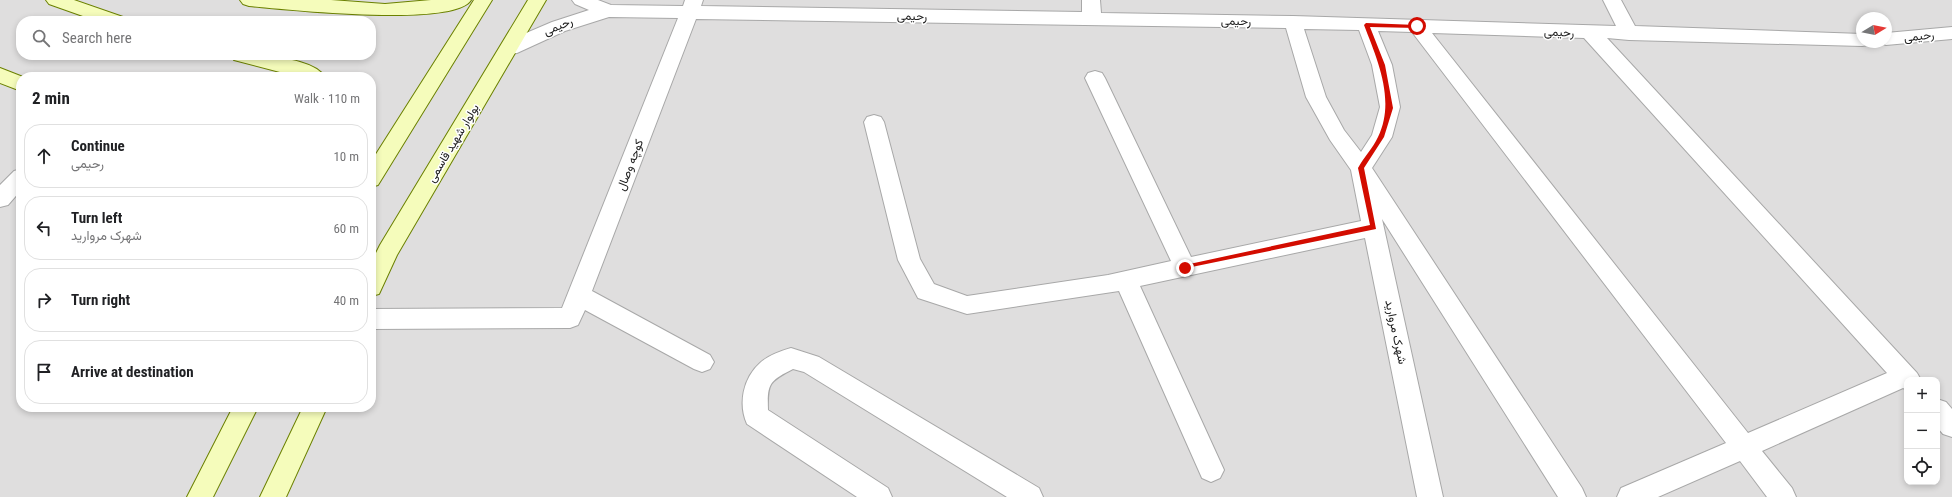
<!DOCTYPE html>
<html lang="en">
<head>
<meta charset="utf-8">
<style>
  :root { --surface:#fff; --page:#f2f2f2; --text:#202124; --muted:#757577; --line:#e0e0e0 }
  body { margin:0; font-family:"Roboto Condensed",Vazirmatn,sans-serif; background:var(--page); color:var(--text) }
  .controls { position:absolute; right:12px; bottom:12px; display:grid; overflow:hidden; border-radius:8px; box-shadow:0 2px 6px #0003 }
  .controls button { width:36px; height:36px; display:grid; place-items:center; padding:0; border:0; border-bottom:1px solid var(--line); background:var(--surface); color:var(--text); font:20px sans-serif }
  .compass { position:absolute; left:1856px; top:12px; width:36px; height:36px; border-radius:50%; background:var(--surface); box-shadow:0 2px 6px #0003; rotate:80deg }
  .stop { position:absolute; width:12px; height:12px; margin:-9px; border:3px solid #d30c00; border-radius:50%; background:#fff }
  .stop.end { background:#d30c00; border-color:#fff; box-shadow:0 1px 4px #0008 }
  .list { margin:0; padding:0; list-style:none }
  h2 { display:flex; justify-content:space-between; align-items:center; height:52px; margin:0; padding:0 16px; font-size:17px }
  h2 small { font-size:13px; font-weight:400; color:var(--muted) }
  .list li { display:grid; grid-template-columns:26px 1fr auto; gap:12px; align-items:center; box-sizing:border-box; height:64px; margin:0 8px 8px; padding:0 8px; border:1px solid var(--line); border-radius:16px }
  .list b { display:block; font-size:15px; white-space:nowrap }
  .list p { margin:0; font-size:13px; white-space:nowrap; color:var(--muted) }
  .list em { font-size:13px; font-style:normal; color:var(--muted) }
  .icon { flex:none; width:22px; height:22px; fill:none; stroke:currentColor; stroke-width:2; stroke-linecap:round; stroke-linejoin:round }
  .map { position:relative; flex:none; width:1952px; height:497px; overflow:hidden }
  .search { position:absolute; background:var(--surface); box-shadow:0 2px 6px #0003; left:16px; top:16px; width:360px; height:44px; display:flex; align-items:center; gap:10px; box-sizing:border-box; padding:0 14px; border-radius:16px; color:var(--muted); font-size:15px }
  .panel { position:absolute; background:var(--surface); box-shadow:0 2px 6px #0003; left:16px; top:72px; width:360px; height:340px; border-radius:16px }
  .map>svg:first-child { display:block }
</style>
</head>
<body>
<div class="map">
<svg width="1952" height="497" viewBox="0 0 1952 497">
  <rect width="100%" height="100%" fill="#f2efe8"/>
  <path fill="#dfdede" fill-rule="evenodd" d="M0,0H1952V497H0ZM1862,18H1886V42H1862ZM21,21H371V55H21ZM21,77H371V407H21ZM1907,380H1937V482H1907Z"/>
  <g fill="none" stroke-linecap="round" stroke-linejoin="round">
    <g stroke="#a8a8a8" stroke-width="2">
      <path id="street" d="M572,0H598L611,5L683,6L685,0H703L701,6L1082,12V0H1100L1101,13L1293,16L1616,26L1603,0H1621L1635,26L1862,34V42H1870L1869,45L1862,46L1629,40L1607,38L1917,373L1921,380H1907V390L1903,388L1762,451L1792,488L1796,497H1767L1740,461L1658,497H1617L1621,488L1726,443L1412,32L1378,31L1392,65L1400,107L1392,137L1372,168L1582,488L1586,497H1558L1382,219L1443,497H1417L1365,238L1140,286L1224,470L1220,478L1211,482L1202,478L1119,291L967,314L918,298L898,260L864,122L867,117L874,115L881,117L884,122L920,259L934,284L967,296L1108,275L1171,261L1085,78L1088,73L1095,71L1102,73L1105,78L1191,257L1361,221L1351,170L1330,140L1306,97L1286,28L696,19L592,291L710,355L714,362L710,369L702,372L694,369L585,310L578,325L570,328L371,329V309L562,308L678,18L609,17L565,31L517,53L510,54L503,53L501,48L503,43L552,22L589,10L575,4ZM1304,29L1359,30L1372,65L1380,107L1372,135L1361,152L1344,130L1326,97ZM1432,33L1584,38L1887,373L1748,433Z
        M1952,27V39L1886,45L1878,42H1886V33Z
        M21,169V190L8,205L0,207V185L14,171Z
        M791,348L819,357L1039,488L1043,497H1007L804,372L793,369C769,381 767,384 768,410L888,488L892,497H857L747,424C738,404 743,378 760,363C767,356 781,351 791,348Z
        M1937,399L1946,402L1952,409V437L1943,434L1937,427Z"/>
    </g>
    <g stroke="#6b8100" stroke-width="2">
      <path id="secondary" d="M46,0H74L123,17L125,21H97L49,4Z
        M240,0H331L385,4L431,0H471C454,28 284,9 249,6L243,4Z
        M474,0H492L378,185L371,187V162Z
        M528,0H546L397,255L379,294L371,296V263L380,245Z
        M231,55C254,55 312,56 325,77H299L234,60Z
        M0,68L23,77H21V91L0,83Z
        M233,407H258L213,497H187Z
        M303,407H327L286,497H260Z"/>
    </g>
    <use href="#street" fill="#fff" fill-rule="evenodd"/>
    <use href="#secondary" fill="#f5fcbb" fill-rule="evenodd"/>
  </g>
  <path fill="#d30c00" d="M1366,23L1417,25L1419,26L1417,28L1370,27L1385,65L1393,108L1384,137L1364,168L1376,229L1182,269L1181,268L1185,265L1370,225L1358,168C1364,157 1373,148 1378,137C1396,100 1377,59 1364,25Z"/>
  <g text-anchor="middle" stroke-width="3" stroke-linejoin="round" paint-order="stroke">
    <g font-size="12" fill="#212121" stroke="#fff">
      <text transform="translate(912 16) rotate(1)" y="4">رحیمی</text>
      <text transform="translate(1236 21) rotate(1)" y="4">رحیمی</text>
      <text transform="translate(558 26) rotate(-22)" y="4">رحیمی</text>
      <text transform="translate(1559 32) rotate(2)" y="4">رحیمی</text>
      <text transform="translate(1919 36) rotate(-6)" y="4">رحیمی</text>
      <text transform="translate(453 143) rotate(-59)" y="4">بولوار شهید قاسمی</text>
      <text transform="translate(630 165) rotate(-69)" y="4">کوچه وصال</text>
      <text transform="translate(1396 332) rotate(78)" y="4">شهرک مروارید</text>
    </g>
  </g>
</svg>
<div class="controls">
<button>+</button>
<button>−</button>
<button><svg class="icon" aria-label="locate" viewBox="0 0 24 24"><circle cx="12" cy="12" r="6"/><path d="M12 2v4M12 18v4M2 12h4M18 12h4"/></svg></button>
</div>
<svg class="compass" viewBox="-18 -18 36 36"><path d="M0-13l5 13h-10z" fill="#e53935"/><path d="M0 13l5-13h-10z" fill="#757577"/></svg>
<div class="stop" style="left:1417px;top:26px"></div>
<div class="stop end" style="left:1185px;top:268px"></div>
<div class="search"><svg class="icon" aria-label="search" viewBox="0 0 24 24"><circle cx="10" cy="10" r="6"/><path d="M15 15l6 6"/></svg>Search here</div>
<section class="panel">
<h2>2 min<small>Walk · 110 m</small></h2>
<ul class="list">
<li><svg class="icon" aria-label="ahead" viewBox="0 0 24 24"><path d="M12 20V5M6 11l6-6 6 6"/></svg><div><b>Continue</b><p>رحیمی</p></div><em>10 m</em></li>
<li><svg class="icon" aria-label="left" viewBox="0 0 24 24"><path d="M17 20v-9H6M10 6l-5 5 5 5"/></svg><div><b>Turn left</b><p>شهرک مروارید</p></div><em>60 m</em></li>
<li><svg class="icon" aria-label="right" viewBox="0 0 24 24"><path d="M7 20v-9h11M14 6l5 5-5 5"/></svg><div><b>Turn right</b></div><em>40 m</em></li>
<li><svg class="icon" aria-label="arrive" viewBox="0 0 24 24"><path d="M6 21V4h12l-3 4 3 4H6"/></svg><div><b>Arrive at destination</b></div></li>
</ul>
</section>
</div>
</body>
</html>
